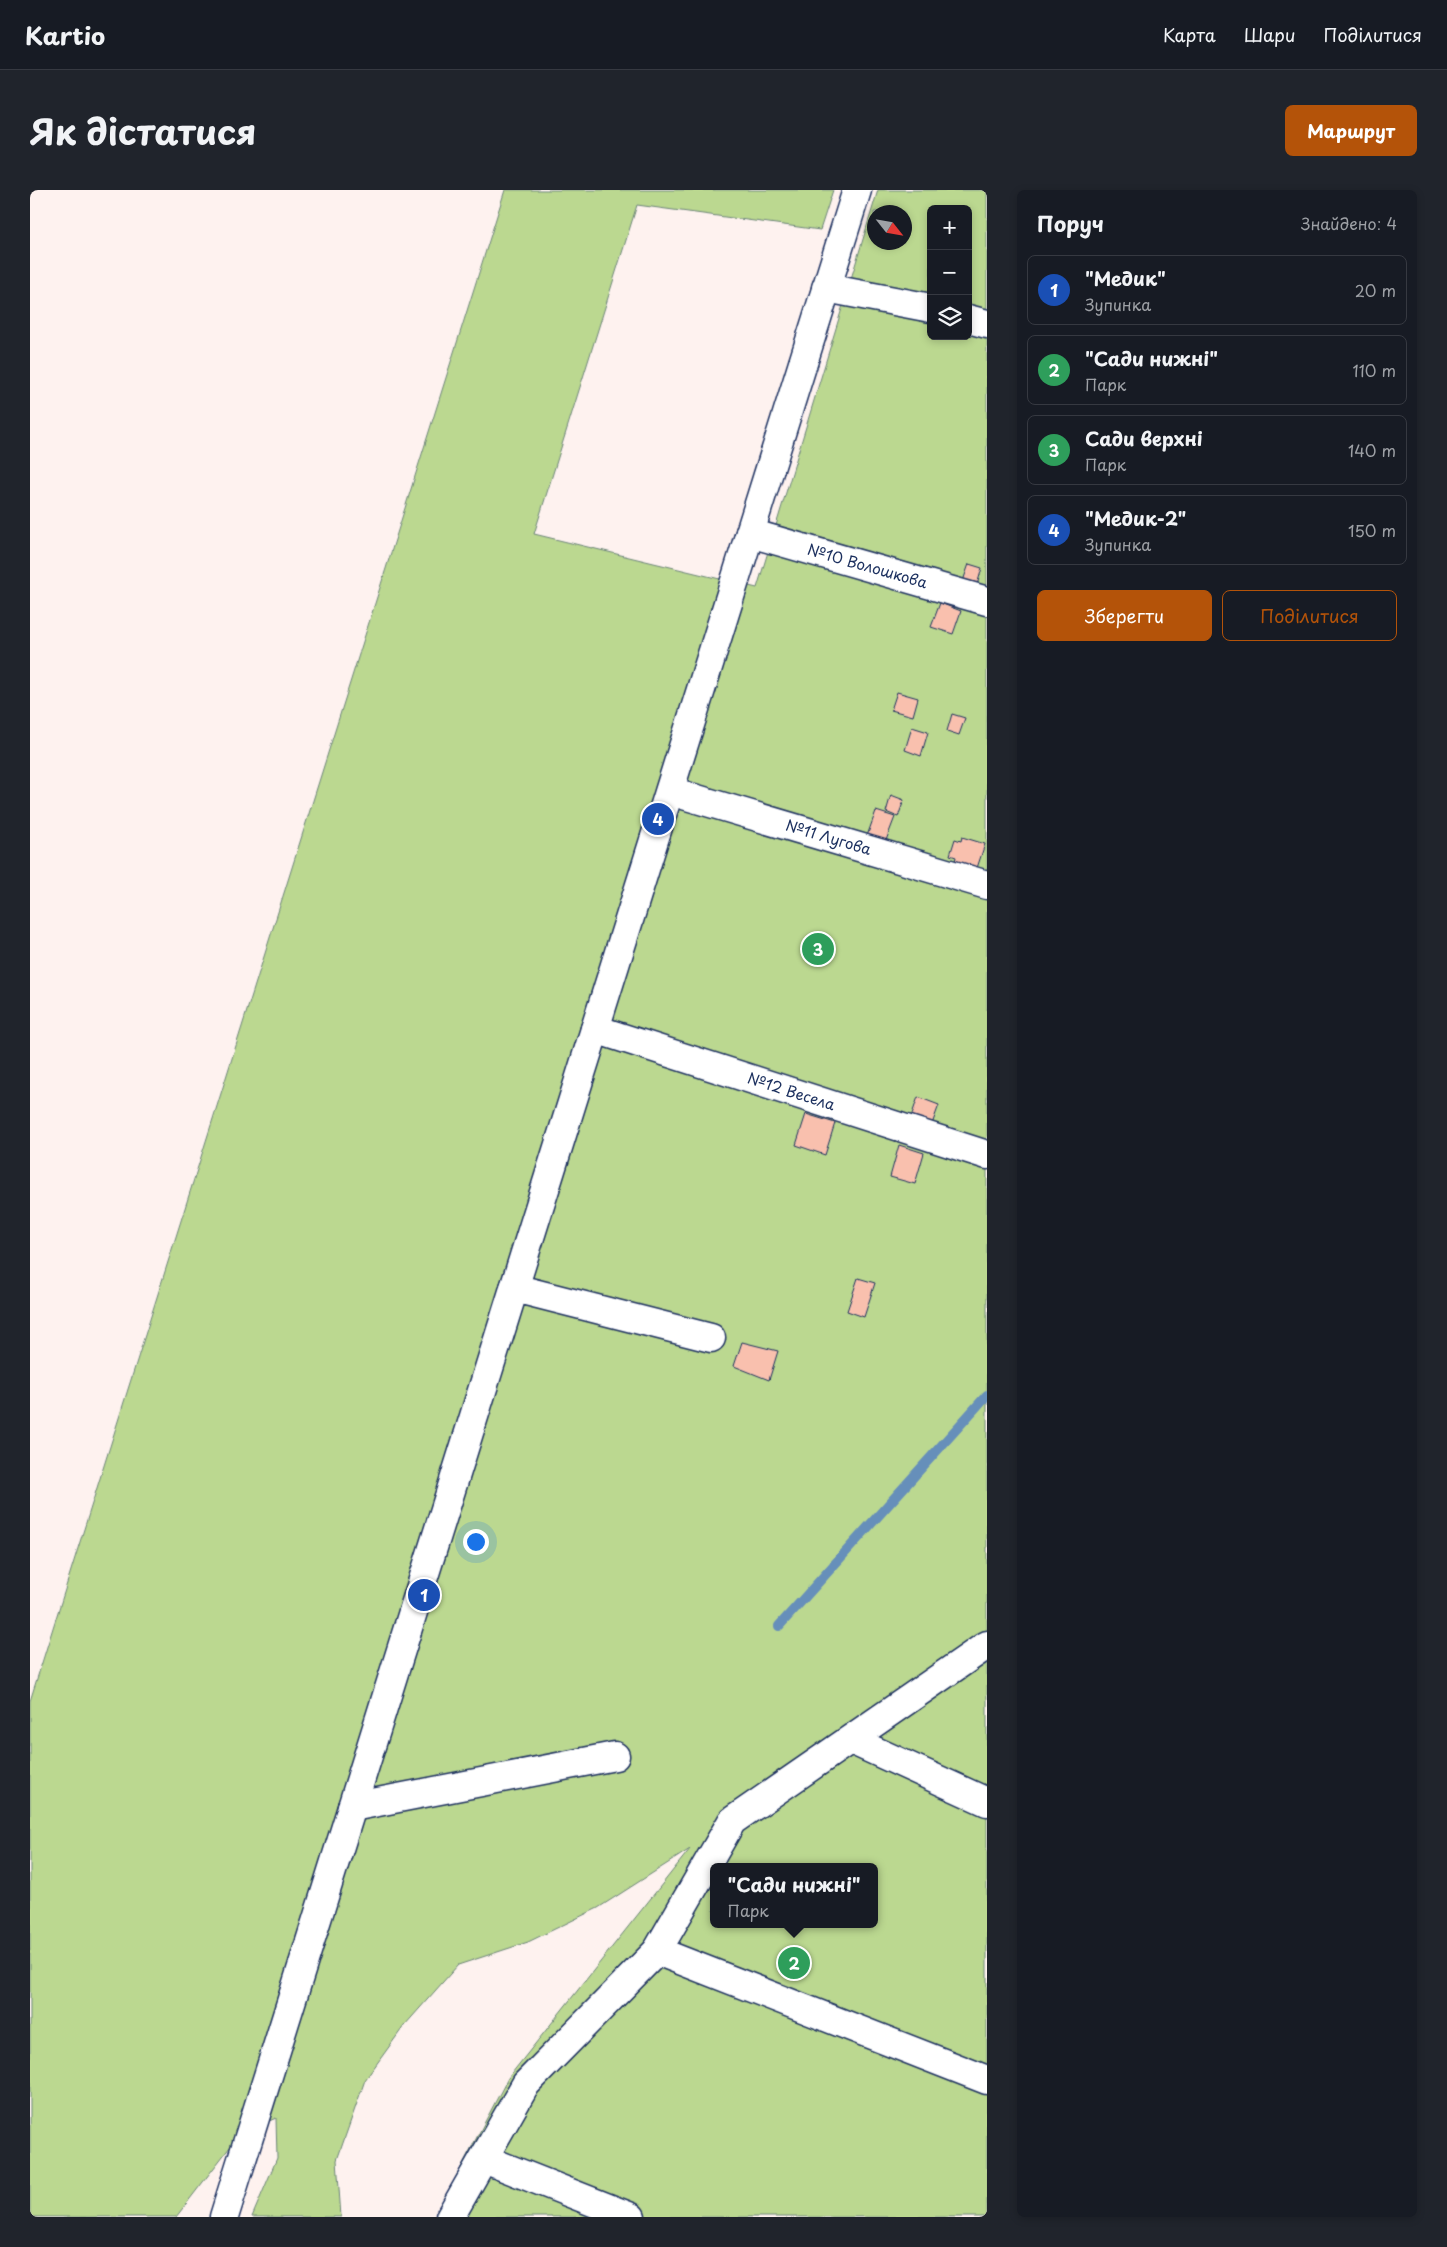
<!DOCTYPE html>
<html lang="uk">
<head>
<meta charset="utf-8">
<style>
  :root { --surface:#171b24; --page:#20242c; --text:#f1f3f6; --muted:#9ea1a6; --line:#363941; --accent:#b45309 }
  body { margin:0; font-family:"Playpen Sans",sans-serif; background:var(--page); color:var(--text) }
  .controls { position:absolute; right:15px; top:15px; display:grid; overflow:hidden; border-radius:8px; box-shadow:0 2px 8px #0003 }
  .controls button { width:45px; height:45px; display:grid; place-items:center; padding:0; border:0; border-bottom:1px solid var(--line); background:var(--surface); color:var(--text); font:25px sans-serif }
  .compass { position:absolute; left:837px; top:15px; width:45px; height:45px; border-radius:50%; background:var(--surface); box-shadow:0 2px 8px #0003; rotate:121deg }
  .you { position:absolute; left:445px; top:1351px; width:18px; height:18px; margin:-12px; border:4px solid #fff; border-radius:50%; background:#1a73e8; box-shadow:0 0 0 8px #1a73e833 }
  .badge { display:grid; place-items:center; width:32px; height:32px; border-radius:50%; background:var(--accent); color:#fff; font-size:16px; font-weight:700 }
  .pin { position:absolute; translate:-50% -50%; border:2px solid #fff; box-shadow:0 1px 5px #0006 }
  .popup { position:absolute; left:680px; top:1673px; width:168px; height:65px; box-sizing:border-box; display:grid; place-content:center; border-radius:8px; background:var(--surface); filter:drop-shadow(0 1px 4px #0005); font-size:16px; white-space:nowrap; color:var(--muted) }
  .popup b { font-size:19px; color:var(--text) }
  .popup::after { content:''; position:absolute; left:50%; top:100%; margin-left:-10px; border:10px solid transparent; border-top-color:var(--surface) }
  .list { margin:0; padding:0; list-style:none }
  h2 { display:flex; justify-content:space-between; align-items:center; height:65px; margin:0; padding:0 20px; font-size:21px }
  h2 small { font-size:16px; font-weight:400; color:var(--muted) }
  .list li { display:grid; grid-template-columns:32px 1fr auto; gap:15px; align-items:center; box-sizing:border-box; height:70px; margin:0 10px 10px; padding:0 10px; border:1px solid var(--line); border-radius:8px }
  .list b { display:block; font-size:19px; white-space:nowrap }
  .list p { margin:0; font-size:16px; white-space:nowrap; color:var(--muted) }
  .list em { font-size:16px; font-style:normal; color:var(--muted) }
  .actions { display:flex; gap:10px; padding:15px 20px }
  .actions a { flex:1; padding:11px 0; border:1px solid var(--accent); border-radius:8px; text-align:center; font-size:18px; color:var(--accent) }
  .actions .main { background:var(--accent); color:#fff }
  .icon { flex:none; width:28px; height:28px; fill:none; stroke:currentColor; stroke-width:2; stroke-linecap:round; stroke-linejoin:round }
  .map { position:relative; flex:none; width:957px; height:2027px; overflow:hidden; border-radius:8px }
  header { display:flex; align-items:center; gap:30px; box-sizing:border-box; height:70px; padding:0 25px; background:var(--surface); border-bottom:1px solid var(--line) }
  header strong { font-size:24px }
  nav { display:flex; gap:28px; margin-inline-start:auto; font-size:18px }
  .intro { display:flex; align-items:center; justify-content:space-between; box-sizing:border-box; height:120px; padding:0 30px }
  h1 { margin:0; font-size:35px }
  .button { padding:12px 22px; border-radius:8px; background:var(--accent); color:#fff; font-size:18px; font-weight:700 }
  main { display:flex; gap:30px; padding:0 30px }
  aside { flex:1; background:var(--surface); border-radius:8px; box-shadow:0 2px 8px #0003 }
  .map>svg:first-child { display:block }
</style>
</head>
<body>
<header>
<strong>Kartio</strong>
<nav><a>Карта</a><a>Шари</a><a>Поділитися</a></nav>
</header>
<div class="intro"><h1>Як дістатися</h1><a class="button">Маршрут</a></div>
<main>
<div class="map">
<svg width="957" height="2027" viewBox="0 0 957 2027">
  <rect width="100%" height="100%" fill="#fef2ef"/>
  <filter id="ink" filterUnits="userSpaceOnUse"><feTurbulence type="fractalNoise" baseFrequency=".02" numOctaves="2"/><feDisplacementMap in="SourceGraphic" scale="10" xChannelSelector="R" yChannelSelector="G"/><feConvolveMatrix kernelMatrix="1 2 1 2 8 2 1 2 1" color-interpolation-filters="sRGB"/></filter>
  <g filter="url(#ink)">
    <path fill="#bbd890" stroke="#6b8477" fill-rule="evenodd" d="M475,0H803L790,40L607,15L504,344L727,398L848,0H957V2027H405L478,1888L660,1659L568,1718L498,1752L428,1775L374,1836L335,1890L307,1970L311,2027H222L247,1968L246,1928L210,1944L146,2027H0V1511ZM901,19H938V146H901ZM844,22H874V52H844ZM684,1677H844V1734H684Z"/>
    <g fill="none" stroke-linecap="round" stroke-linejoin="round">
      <path stroke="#668fba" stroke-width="10" d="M749,1436L957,1205"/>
    </g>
    <path fill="#f9c0ae" stroke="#1b2f5e" d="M939,374L952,378L947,395L933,391Z
      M910,413L931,421L923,444L901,437Z
      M867,502L888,508L883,526L861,520Z
      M922,524L935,528L929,545L917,541Z
      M882,537L898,542L891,566L875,560Z
      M861,605L874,610L868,627L856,622Z
      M846,621L865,627L855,653L837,646Z
      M932,647L955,654L947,678L925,671L926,667L920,665L925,649L931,651Z
      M888,907L909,915L901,937L880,930Z
      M776,924L805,933L795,965L766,955Z
      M869,955L894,963L885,994L860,987Z
      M828,1088L845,1093L834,1127L817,1121Z
      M712,1152L748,1161L739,1190L704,1176Z"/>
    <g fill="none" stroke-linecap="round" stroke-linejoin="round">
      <g stroke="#1b2f5e" stroke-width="31">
        <g id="minor">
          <path d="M796,98L901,118"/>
          <path d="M938,129L957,134"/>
          <path id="s1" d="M720,343L957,411"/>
          <path id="s2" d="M640,601L957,695"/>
          <path id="s3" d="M565,839L957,965"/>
          <path d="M484,1098L681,1148"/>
          <path d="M821,1550L957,1612"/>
          <path d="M322,1617L585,1566"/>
          <path d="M627,1761L957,1890"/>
          <path d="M454,1969L601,2027"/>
          <path d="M194,2027L827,0"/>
          <path d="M420,2027L496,1894L627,1761L702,1631L957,1455"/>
        </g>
      </g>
      <use href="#minor" stroke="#fff" stroke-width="28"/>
    </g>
  </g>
  <g text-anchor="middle" stroke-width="4" stroke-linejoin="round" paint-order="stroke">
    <g font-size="15" fill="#1b2f5e" stroke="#fff">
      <text dy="5" stroke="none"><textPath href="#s1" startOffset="122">№10 Волошкова</textPath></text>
      <text dy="5" stroke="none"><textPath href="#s2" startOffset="165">№11 Лугова</textPath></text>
      <text dy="5" stroke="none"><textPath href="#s3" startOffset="206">№12 Весела</textPath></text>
    </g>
  </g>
</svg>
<div class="controls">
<button>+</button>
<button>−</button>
<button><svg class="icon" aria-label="layers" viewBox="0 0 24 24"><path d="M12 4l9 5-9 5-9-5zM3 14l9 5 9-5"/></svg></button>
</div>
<svg class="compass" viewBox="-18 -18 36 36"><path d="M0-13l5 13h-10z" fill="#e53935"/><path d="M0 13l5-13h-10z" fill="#9ea1a6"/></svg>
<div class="you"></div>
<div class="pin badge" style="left:394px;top:1405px;background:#1a4fb4">1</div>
<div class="pin badge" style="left:764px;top:1773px;background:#2e9e5b">2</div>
<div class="popup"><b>&quot;Сади нижні&quot;</b>Парк</div>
<div class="pin badge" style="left:788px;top:759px;background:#2e9e5b">3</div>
<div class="pin badge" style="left:628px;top:629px;background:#1a4fb4">4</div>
</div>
<aside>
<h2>Поруч<small>Знайдено: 4</small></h2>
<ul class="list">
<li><span class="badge" style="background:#1a4fb4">1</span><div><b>&quot;Медик&quot;</b><p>Зупинка</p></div><em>20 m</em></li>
<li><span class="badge" style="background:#2e9e5b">2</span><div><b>&quot;Сади нижні&quot;</b><p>Парк</p></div><em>110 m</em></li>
<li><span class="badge" style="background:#2e9e5b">3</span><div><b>Сади верхні</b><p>Парк</p></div><em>140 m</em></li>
<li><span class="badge" style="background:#1a4fb4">4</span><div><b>&quot;Медик-2&quot;</b><p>Зупинка</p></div><em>150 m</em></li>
</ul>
<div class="actions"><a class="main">Зберегти</a><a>Поділитися</a></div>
</aside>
</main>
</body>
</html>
